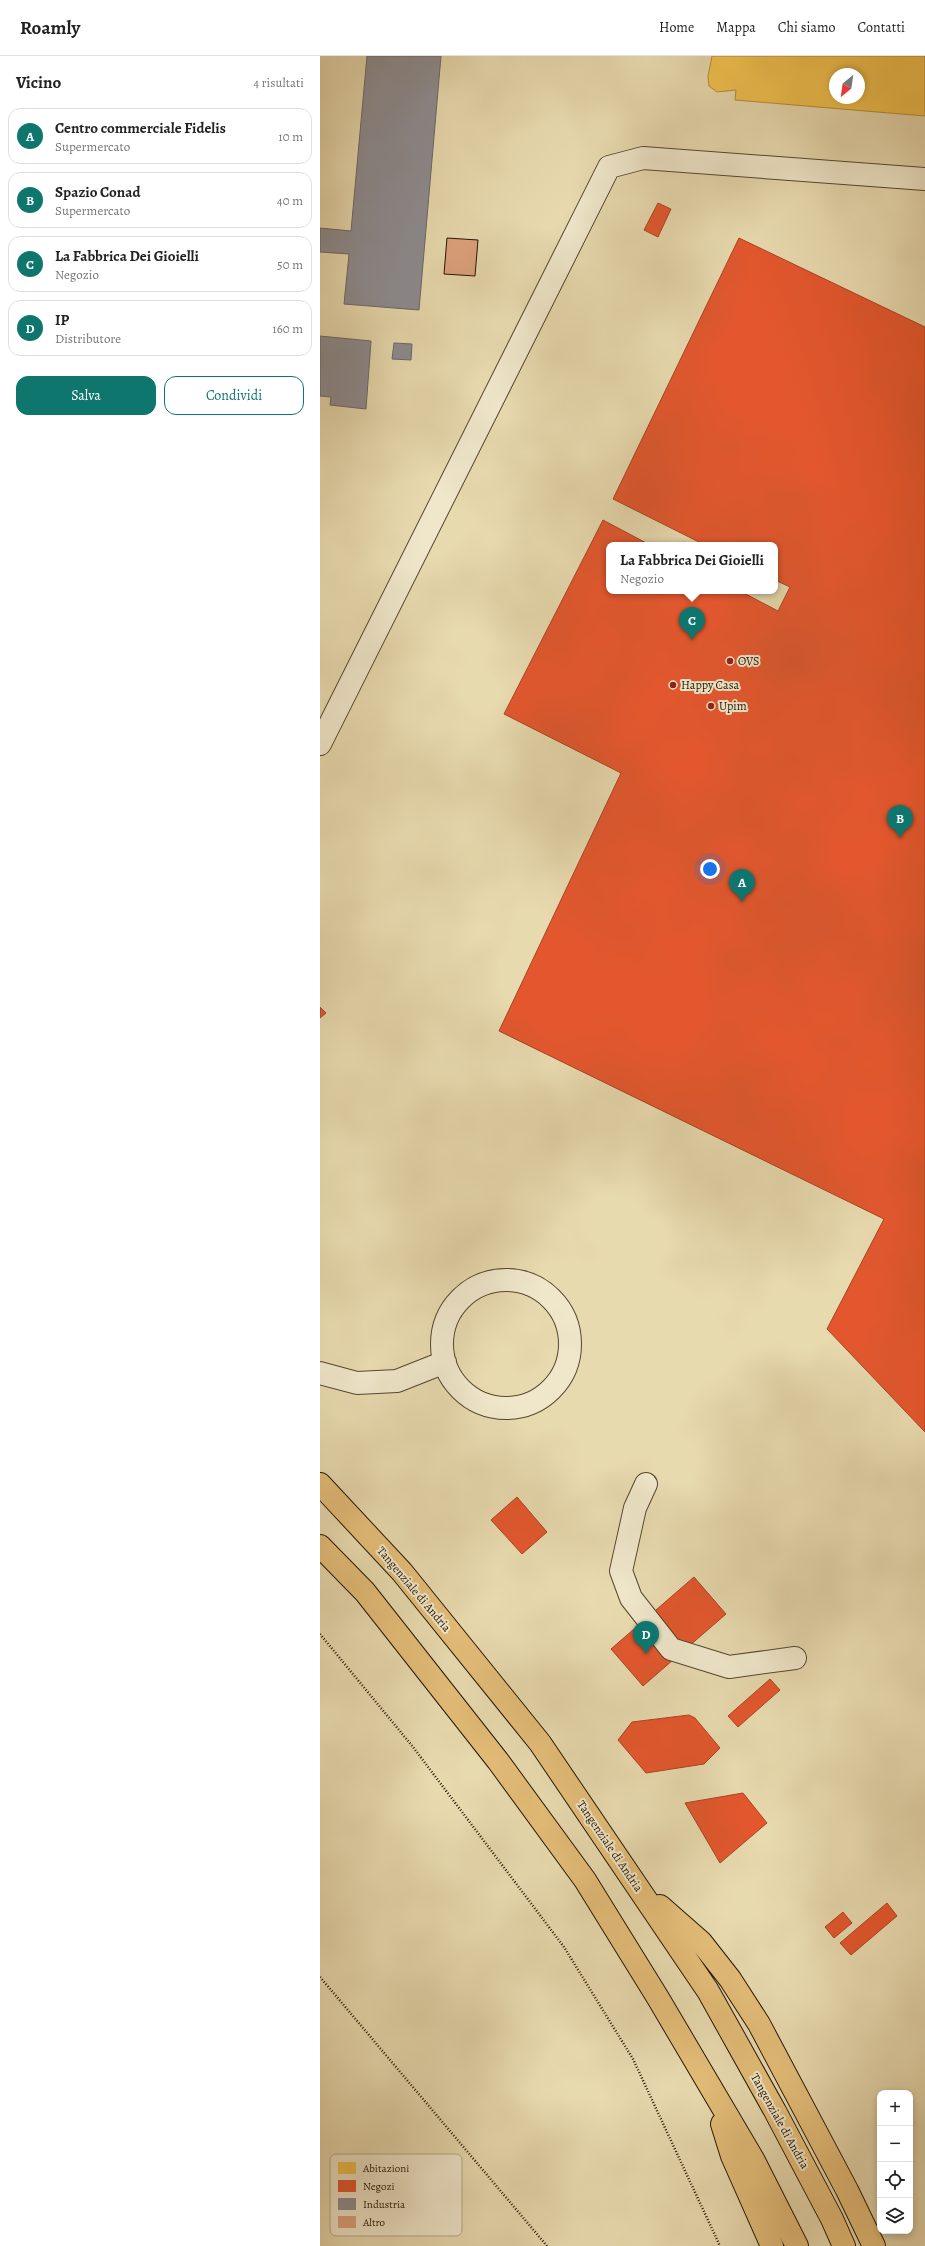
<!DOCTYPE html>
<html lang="it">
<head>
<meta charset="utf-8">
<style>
  :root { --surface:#fff; --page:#f2f2f2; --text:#222; --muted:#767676; --line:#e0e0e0; --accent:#0f766e }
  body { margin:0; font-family:Alegreya,serif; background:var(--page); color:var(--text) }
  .controls { position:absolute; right:12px; bottom:12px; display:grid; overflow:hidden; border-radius:8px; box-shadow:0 2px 6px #0003 }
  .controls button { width:36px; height:36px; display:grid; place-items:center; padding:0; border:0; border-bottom:1px solid var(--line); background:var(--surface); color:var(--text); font:20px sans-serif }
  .compass { position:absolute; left:509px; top:12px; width:36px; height:36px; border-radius:50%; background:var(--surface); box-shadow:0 2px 6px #0003; rotate:209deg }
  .you { position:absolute; left:390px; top:813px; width:14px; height:14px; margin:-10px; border:3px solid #fff; border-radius:50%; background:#1a73e8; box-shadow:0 0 0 6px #1a73e833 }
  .badge { display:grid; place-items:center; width:26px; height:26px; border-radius:50%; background:var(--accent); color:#fff; font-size:13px; font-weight:700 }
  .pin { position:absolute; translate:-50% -33px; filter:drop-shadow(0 1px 2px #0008) }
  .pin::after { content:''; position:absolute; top:21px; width:14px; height:12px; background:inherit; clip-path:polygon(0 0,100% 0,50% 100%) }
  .popup { position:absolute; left:286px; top:486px; width:172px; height:52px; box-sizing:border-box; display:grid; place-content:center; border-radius:8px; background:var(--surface); filter:drop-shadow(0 1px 3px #0005); font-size:13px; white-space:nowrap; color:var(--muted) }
  .popup b { font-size:15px; color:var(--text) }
  .popup::after { content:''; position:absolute; left:50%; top:100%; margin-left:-8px; border:8px solid transparent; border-top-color:var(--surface) }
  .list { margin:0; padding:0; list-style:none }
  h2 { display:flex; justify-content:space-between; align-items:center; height:52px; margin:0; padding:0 16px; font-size:17px }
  h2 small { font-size:13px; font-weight:400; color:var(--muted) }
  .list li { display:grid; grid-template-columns:26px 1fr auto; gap:12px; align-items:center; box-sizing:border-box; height:56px; margin:0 8px 8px; padding:0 8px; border:1px solid var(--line); border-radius:12px }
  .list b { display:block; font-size:15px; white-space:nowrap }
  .list p { margin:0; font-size:13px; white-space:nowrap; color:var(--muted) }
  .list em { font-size:13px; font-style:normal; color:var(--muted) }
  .actions { display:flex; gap:8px; padding:12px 16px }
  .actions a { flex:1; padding:9px 0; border:1px solid var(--accent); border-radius:12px; text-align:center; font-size:14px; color:var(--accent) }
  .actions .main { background:var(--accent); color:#fff }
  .icon { flex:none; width:22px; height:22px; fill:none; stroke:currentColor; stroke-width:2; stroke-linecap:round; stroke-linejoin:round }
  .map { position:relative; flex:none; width:605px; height:2190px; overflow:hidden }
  header { display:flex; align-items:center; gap:24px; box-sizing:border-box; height:56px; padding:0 20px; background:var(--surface); border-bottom:1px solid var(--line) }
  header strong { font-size:19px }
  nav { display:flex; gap:22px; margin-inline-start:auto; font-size:14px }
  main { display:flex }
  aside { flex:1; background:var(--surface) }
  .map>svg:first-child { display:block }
</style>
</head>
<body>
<header>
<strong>Roamly</strong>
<nav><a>Home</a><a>Mappa</a><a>Chi siamo</a><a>Contatti</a></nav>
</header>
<main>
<aside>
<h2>Vicino<small>4 risultati</small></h2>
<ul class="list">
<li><span class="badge">A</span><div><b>Centro commerciale Fidelis</b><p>Supermercato</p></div><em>10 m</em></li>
<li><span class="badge">B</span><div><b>Spazio Conad</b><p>Supermercato</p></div><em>40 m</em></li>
<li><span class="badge">C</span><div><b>La Fabbrica Dei Gioielli</b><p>Negozio</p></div><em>50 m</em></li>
<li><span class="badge">D</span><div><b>IP</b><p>Distributore</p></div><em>160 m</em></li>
</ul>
<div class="actions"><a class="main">Salva</a><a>Condividi</a></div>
</aside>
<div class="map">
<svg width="605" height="2190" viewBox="0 0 605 2190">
  <rect width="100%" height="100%" fill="#e8daaf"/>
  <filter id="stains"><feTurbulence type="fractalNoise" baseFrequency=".005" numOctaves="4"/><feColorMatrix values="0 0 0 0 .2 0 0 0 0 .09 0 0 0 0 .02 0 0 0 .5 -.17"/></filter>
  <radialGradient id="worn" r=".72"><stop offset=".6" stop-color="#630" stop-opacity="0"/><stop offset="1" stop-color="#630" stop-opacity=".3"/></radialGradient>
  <path fill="#f2c14e" stroke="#b48e38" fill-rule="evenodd" d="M392,0H605V60L415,44L416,34L397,36L389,30L388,20ZM515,18H539V42H515Z"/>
  <path fill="#e4572e" stroke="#aa4421" d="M338,147L351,153L338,181L324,174Z
    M419,182L605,271V1376L507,1273L564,1163L179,975L301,717L184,658L283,464L330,489H289V535H420L458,555L470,531L455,524V489H385L293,443Z
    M0,951L6,957L0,962Z
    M197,1441L227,1476L202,1498L171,1464Z
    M374,1521L406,1558L323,1630L291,1593Z
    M450,1623L460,1634L418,1671L408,1660Z
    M369,1659L375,1662L400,1692L384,1708L326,1717L298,1684L312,1666Z
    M423,1737L447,1767L400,1807L365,1747Z
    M567,1847L577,1860L531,1899L520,1887Z
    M523,1856L532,1867L514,1882L505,1871Z"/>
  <path fill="#8d8d92" stroke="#6d6967" d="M47,0H121L99,254L24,248L29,198L0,196V172L31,175Z
    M0,280L51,285L46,353L10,349L11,341L0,340Z
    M74,287L92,288L91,304L72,303Z"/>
  <path fill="#dda37e" stroke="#231603" d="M127,182L158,184L155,220L124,218Z"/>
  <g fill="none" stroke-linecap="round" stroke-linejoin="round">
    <g stroke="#54472e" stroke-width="24">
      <path id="minor" d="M0,688L289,111L323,102L605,123
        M122 1288a64 64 0 1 1 128 0a64 64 0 1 1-128 0Z
        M0,1317L37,1327L77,1325L125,1306
        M326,1428L315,1452L301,1515L311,1542L351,1593L409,1611L475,1602"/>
    </g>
    <g stroke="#231603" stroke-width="24">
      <path id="major" d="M0,1428L82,1516L220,1687L388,1935L455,2055L512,2163L524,2190
        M0,1490L45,1536L178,1705L265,1824L338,1942L433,2103L477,2190
        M340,1850L381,1886L410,1923L439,1968L527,2134L554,2190
        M402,2068L412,2100L452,2190"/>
    </g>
    <path stroke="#231603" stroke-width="2.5" stroke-dasharray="1 2" stroke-linecap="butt" d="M0,1578L93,1691L244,1891L313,2003L400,2190
      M0,1921L227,2190"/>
    <use href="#minor" stroke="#f0e7cb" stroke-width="22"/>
    <use href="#major" stroke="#e4bd78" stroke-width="22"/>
  </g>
  <g fill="#8f2418" stroke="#f0e7cb" stroke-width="1.5">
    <circle cx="410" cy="605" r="4"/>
    <circle cx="353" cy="629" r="4"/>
    <circle cx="391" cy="650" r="4"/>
  </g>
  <g text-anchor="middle" stroke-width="4" stroke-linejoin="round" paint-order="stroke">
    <g font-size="12" fill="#231603" stroke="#f0e7cb" text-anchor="start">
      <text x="418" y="609">OVS</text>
      <text x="361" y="633">Happy Casa</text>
      <text x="399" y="654">Upim</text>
    </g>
    <g font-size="12" fill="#231603" stroke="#f0e7cb">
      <text transform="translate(94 1533) rotate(50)" y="4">Tangenziale di Andria</text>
      <text transform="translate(290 1790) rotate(56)" y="4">Tangenziale di Andria</text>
      <text transform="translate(460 2065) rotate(61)" y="4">Tangenziale di Andria</text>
    </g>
  </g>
  <rect x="10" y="2098" width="132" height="82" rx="6" fill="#f0e7cb" stroke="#b2a88f" stroke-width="1"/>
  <rect x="18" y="2106" width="18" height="12" fill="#f2c14e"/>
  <rect x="18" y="2124" width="18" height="12" fill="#e4572e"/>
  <rect x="18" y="2142" width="18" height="12" fill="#8d8d92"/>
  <rect x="18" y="2160" width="18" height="12" fill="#dda37e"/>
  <g font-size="11" fill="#231603">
    <text x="43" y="2116">Abitazioni</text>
    <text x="43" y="2134">Negozi</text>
    <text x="43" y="2152">Industria</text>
    <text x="43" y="2170">Altro</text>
  </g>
  <rect width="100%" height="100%" filter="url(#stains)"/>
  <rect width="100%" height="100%" fill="url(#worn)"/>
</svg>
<div class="controls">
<button>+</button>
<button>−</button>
<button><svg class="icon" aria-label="locate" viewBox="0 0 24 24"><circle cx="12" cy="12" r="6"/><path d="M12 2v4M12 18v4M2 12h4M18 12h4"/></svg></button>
<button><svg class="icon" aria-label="layers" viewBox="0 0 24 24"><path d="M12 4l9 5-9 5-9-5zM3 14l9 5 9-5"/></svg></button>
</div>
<svg class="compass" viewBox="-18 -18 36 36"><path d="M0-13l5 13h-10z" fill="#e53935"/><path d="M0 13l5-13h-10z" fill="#767676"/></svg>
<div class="you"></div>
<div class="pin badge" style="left:422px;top:846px">A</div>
<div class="pin badge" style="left:580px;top:782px">B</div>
<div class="pin badge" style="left:372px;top:584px">C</div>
<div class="popup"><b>La Fabbrica Dei Gioielli</b>Negozio</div>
<div class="pin badge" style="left:326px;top:1598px">D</div>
</div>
</main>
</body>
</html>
